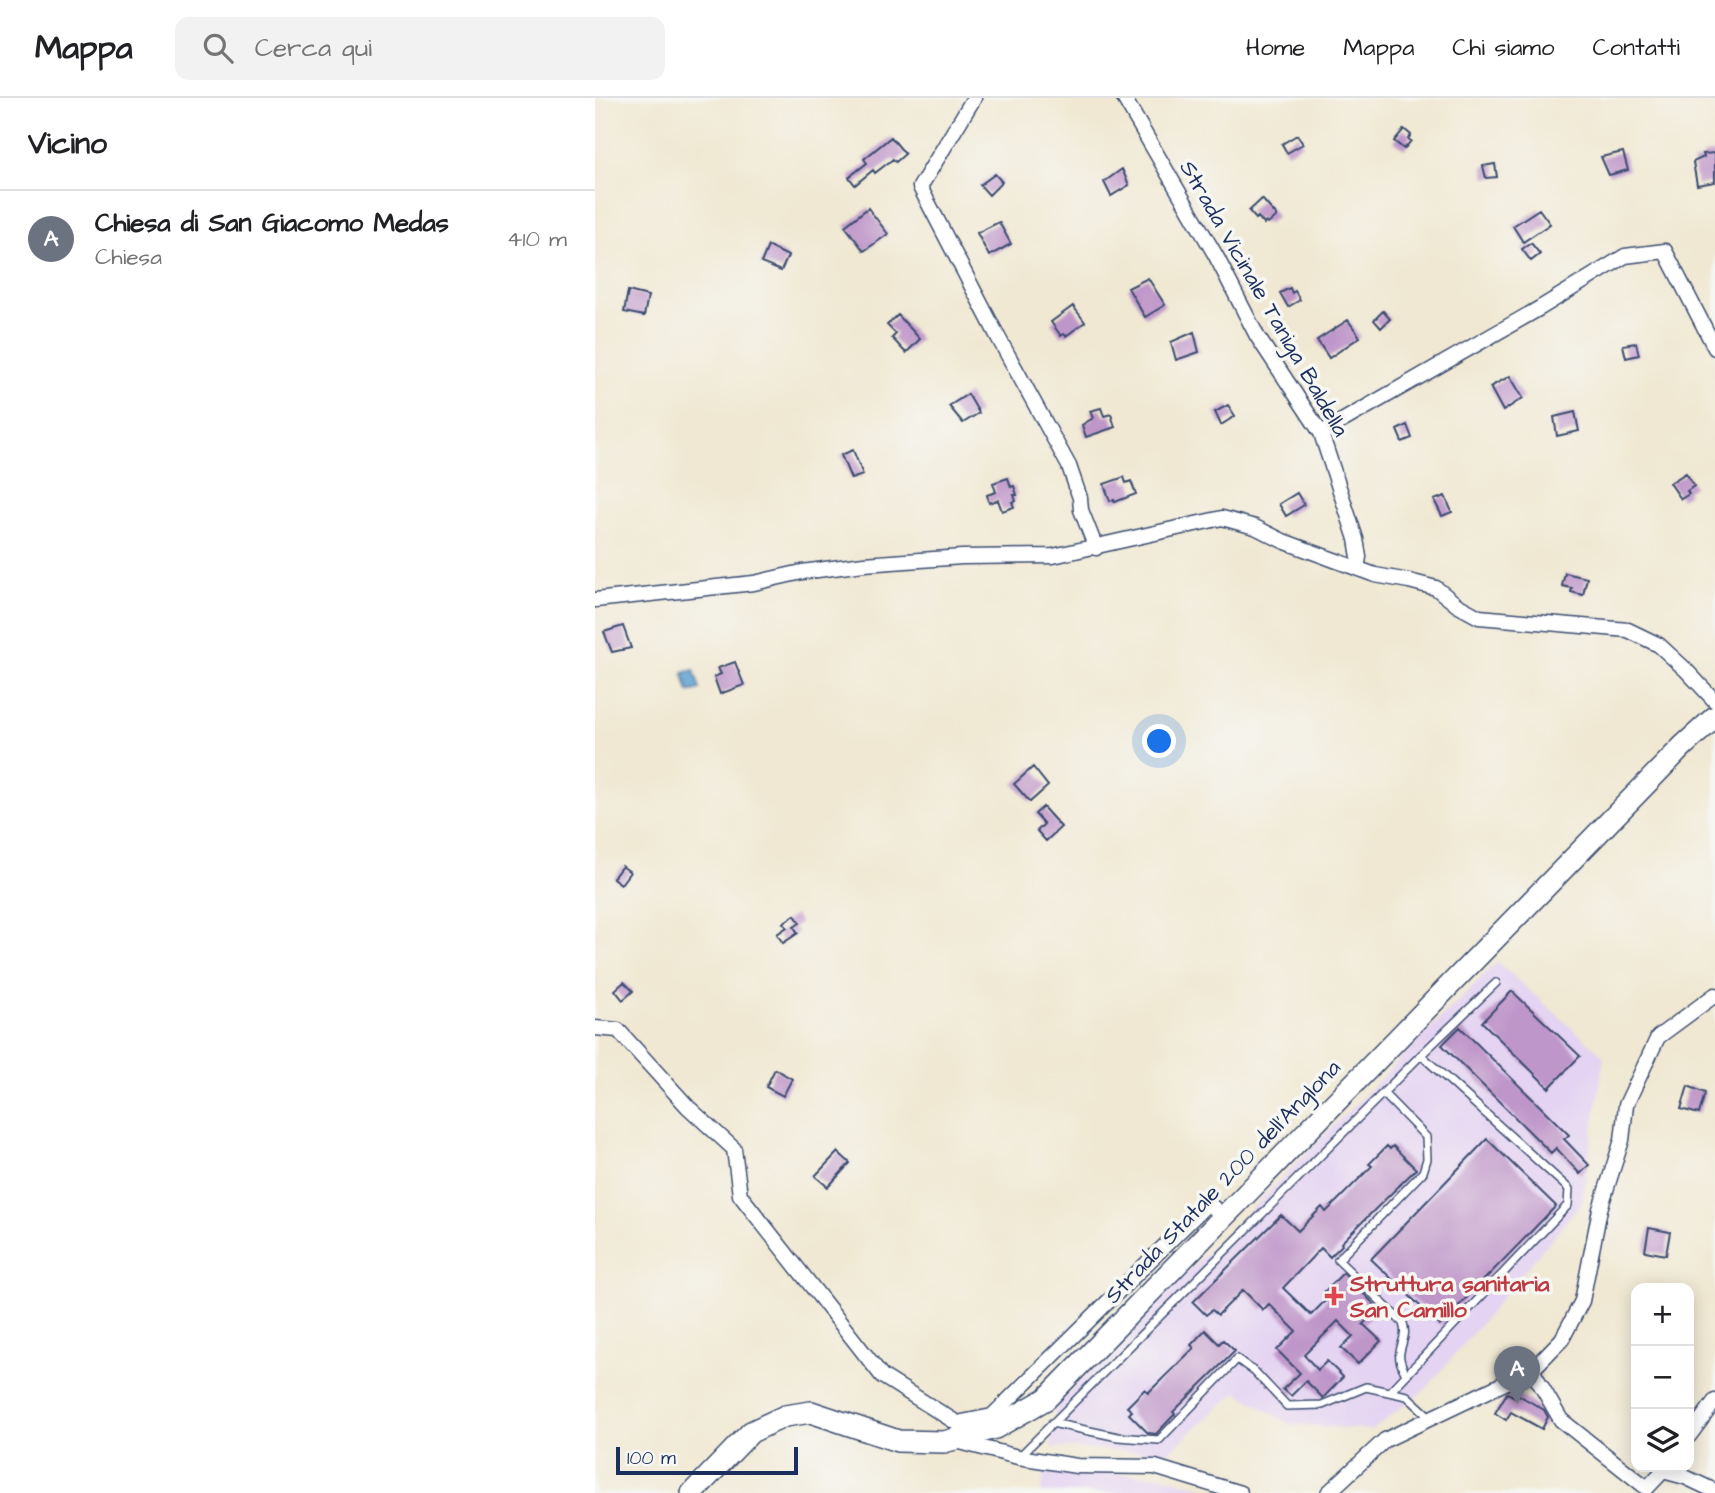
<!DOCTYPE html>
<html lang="it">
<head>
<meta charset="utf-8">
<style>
  :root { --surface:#fff; --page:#f2f2f2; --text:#202124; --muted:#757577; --line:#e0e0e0; --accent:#db2777 }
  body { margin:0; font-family:"Architects Daughter",sans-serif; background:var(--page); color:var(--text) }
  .controls { position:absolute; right:21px; bottom:21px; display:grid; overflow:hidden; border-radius:14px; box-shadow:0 4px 18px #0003 }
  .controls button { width:63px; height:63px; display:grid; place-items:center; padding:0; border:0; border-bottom:2px solid var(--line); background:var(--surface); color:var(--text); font:35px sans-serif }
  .scale { position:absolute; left:21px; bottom:18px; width:182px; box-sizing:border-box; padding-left:7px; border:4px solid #1b2f5e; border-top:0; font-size:19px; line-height:24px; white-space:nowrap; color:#1b2f5e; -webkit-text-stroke:5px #f6f6f2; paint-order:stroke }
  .you { position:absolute; left:565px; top:644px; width:24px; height:24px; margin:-18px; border:5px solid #fff; border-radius:50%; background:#1a73e8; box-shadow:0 0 0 10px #1a73e833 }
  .badge { display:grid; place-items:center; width:46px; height:46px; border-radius:50%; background:var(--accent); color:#fff; font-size:23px; font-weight:700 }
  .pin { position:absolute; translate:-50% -58px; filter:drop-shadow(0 2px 4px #0008) }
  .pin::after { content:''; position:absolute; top:37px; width:24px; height:21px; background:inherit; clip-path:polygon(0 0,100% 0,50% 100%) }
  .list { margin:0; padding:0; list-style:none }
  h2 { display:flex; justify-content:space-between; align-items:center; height:91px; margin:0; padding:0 28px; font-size:30px }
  h2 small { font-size:23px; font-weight:400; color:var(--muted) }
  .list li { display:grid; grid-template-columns:46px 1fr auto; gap:21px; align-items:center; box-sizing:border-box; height:98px; padding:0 28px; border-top:2px solid var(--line) }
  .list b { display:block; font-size:26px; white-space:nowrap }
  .list p { margin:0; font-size:23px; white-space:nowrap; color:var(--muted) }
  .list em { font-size:23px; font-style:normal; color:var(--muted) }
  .icon { flex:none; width:38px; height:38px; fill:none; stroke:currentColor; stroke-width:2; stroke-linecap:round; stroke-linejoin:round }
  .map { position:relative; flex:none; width:1120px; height:1395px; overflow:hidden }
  header { display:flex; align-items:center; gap:42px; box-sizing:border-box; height:98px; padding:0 35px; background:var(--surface); border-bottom:2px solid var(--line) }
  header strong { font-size:33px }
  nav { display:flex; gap:38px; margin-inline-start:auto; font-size:24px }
  .search { width:490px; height:63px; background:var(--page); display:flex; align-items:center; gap:18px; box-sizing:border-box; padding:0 24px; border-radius:14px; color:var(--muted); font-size:26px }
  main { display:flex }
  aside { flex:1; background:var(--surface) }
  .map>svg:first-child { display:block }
</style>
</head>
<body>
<header>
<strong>Mappa</strong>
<div class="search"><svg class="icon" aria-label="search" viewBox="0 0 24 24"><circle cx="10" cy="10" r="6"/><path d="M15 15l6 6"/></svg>Cerca qui</div>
<nav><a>Home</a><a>Mappa</a><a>Chi siamo</a><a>Contatti</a></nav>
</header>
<main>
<aside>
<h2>Vicino<small></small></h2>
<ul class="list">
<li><span class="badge" style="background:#6b7280">A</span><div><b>Chiesa di San Giacomo Medas</b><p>Chiesa</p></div><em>410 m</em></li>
</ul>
</aside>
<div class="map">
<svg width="1120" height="1395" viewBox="0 0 1120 1395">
  <rect width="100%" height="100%" fill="#f6f6f2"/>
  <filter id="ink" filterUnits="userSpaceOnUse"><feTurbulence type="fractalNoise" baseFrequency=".0143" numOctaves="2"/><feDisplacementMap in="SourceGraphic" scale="14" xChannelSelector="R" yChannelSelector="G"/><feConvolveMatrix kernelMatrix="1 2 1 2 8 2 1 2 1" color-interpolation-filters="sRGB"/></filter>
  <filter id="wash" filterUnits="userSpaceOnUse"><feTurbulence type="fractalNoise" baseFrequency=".00686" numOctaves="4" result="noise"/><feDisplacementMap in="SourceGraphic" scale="28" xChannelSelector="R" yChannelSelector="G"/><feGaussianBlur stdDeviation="1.57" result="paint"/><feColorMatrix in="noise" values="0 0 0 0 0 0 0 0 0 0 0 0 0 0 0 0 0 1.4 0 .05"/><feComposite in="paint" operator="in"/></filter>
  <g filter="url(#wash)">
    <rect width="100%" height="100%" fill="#f0e8d2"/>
    <path fill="#e4d3f2" d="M902,864L1009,958L987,1104L831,1291L777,1332L694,1326L642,1294L572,1355L456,1349L461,1306Z
      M450,1372L568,1378L627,1395H446Z"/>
    <path fill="#5da1d2" stroke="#3c6898" stroke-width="2" d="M99,572L105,591L94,594L88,575Z"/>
    <g id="blocks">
      <path fill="#bf96c9" d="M809,31L816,37L813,41L816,43L809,51L799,43Z
        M702,37L708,46L692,55L687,46Z
        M296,39L310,56L301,64L298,61L280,75L278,72L260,87L254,79L272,65L269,61Z
        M1028,54L1033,72L1014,77L1006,59Z
        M1120,55V84L1102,87L1098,64L1109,59L1108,56Z
        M900,66L902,79L891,80L888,68Z
        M527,71L534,87L516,98L509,84Z
        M400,76L407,84L394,97L385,87Z
        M667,101L682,118L673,126L671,124L669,126L663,119L661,121L654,113Z
        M273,110L293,136L269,153L250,128Z
        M944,111L955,126L928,144L918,128Z
        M404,124L416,146L394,158L382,135Z
        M936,145L945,156L936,163L927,151Z
        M173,148L193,158L186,173L166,165Z
        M553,180L570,207L550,219L533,190Z
        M695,190L697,195L700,193L705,202L693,209L685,195Z
        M33,193L53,198L49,218L29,214Z
        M478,208L490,224L471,238L469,236L466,238L456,224Z
        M788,213L795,221L786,230L779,222Z
        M303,217L325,241L311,255L297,240L301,236L292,227Z
        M753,222L765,239L734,260L722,242Z
        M599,234L604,254L581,262L576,244Z
        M1041,245L1044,257L1031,260L1028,247Z
        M915,278L928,300L908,313L895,289Z
        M373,296L384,315L368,325L354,308Z
        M633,307L640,318L626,327L620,314Z
        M506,310L509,318L516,316L520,329L491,339L487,327L498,320L495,313Z
        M980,314L984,333L962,338L959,319Z
        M812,327L817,340L807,344L802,332Z
        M258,352L268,377L256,381L246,357Z
        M1091,375L1099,388L1092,393L1094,396L1086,401L1075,385Z
        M529,379L531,385L536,383L541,396L520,404L519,402L515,403L509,386Z
        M413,380L416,389L419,388L422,397H419L421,403L417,404L419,409L407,413L403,402L394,405L392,397L401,394L398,385Z
        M702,395L709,407L691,418L684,406Z
        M850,398L857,414L847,418L839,402Z
        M970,475L992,480L988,497L976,494L977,490L967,488Z
        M28,528L36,550L17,554L9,534Z
        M140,564L149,587L125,596L119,579L126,576L123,570Z
        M438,669L453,688L435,704L419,686Z
        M448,709L466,729L451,743L442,733L449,726L440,716Z
        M27,768L35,774L26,786L18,780Z
        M200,817L205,825L199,829L203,835L188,845L182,836L192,829L188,825Z
        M29,884L38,893L28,902L20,892Z
        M917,893L985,958L954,990L887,924Z
        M865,929L974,1037L969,1041L994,1067L985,1076L961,1050L956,1055L847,947Z
        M180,971L197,981L188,998L171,989Z
        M1093,988L1110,995L1104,1016L1086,1011Z
        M892,1041L961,1108L845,1227L776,1161Z
        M792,1048L795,1051L798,1048L821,1071L746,1145L747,1147L735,1159L726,1150L688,1190L716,1217L733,1200L728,1195L748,1175L784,1211L768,1226L786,1243L763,1266L746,1250L758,1238L743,1223L709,1257L723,1272L732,1263L748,1279L728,1300L711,1283L696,1298L688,1291L705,1275L682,1252L701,1233L674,1206L668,1212L648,1192L623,1217L617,1212L611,1217L598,1204L686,1117L703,1133L727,1109L731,1114L777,1068L774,1066Z
        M243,1054L255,1065L233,1089L220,1078Z
        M1054,1130L1075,1134L1071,1157L1050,1153Z
        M610,1232L624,1246L628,1242L640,1253L578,1314L580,1316L561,1336L553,1335L534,1316L537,1313L532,1309L550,1291L553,1295L599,1250L596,1247Z
        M912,1295L920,1299L922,1296L949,1312L953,1319L947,1331L916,1314L911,1322L900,1315Z"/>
    </g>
  </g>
  <g filter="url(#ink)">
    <use href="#blocks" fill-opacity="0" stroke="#3b4b6f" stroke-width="2"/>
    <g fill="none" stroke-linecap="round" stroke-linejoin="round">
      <g stroke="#3b4b6f" stroke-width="10">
        <path id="service" d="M788,995L831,1039L832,1061L828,1074L743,1162L808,1225C812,1238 807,1242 805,1254C803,1262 808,1270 811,1277
          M795,1294L973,1107L974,1091L826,957
          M457,1325L523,1339L564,1342L642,1261L660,1274L692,1308L727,1307L771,1289L812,1298L836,1320
          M424,1359L826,957L901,885"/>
      </g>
      <g stroke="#3b4b6f" stroke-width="17">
        <path id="minor" d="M379,0L325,89L403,239L474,368L485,400L486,412L501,450
          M529,0L621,158L662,238L726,335L761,441L764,459L762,470
          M726,335L945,210L1030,158L1070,153L1120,250
          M0,502L159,485L207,474L269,466L367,459L458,458L627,420L660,429L688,443L780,477L814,483L841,490L862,507L884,519L1033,532L1064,547L1090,571L1120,603
          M0,930L23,932L93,1009L139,1051L145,1097L287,1278L362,1325L397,1318L613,1105L628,1118
          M937,1272L966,1322L1052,1390L1068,1373L1090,1379L1120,1393
          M1094,1338L1120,1303
          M361,1343L423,1359L482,1368L560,1369L645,1395
          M733,1395L790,1342L937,1272L967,1241L987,1203L1005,1111L1027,1042L1031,1007L1063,939L1120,897"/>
      </g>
      <g stroke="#3b4b6f" stroke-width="24">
        <path id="primary" d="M97,1395L156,1334L190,1318L216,1314L303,1343L349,1344L400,1330L451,1301L1088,648L1120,619"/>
      </g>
      <use href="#service" stroke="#fff" stroke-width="7"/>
      <use href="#minor" stroke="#fff" stroke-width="14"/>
      <use href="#primary" stroke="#fff" stroke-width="21"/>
    </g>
  </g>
  <path fill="#e0444e" stroke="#f6f6f2" stroke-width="2.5" d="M735.5 1187.5h7v7h7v7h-7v7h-7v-7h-7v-7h7z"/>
  <g text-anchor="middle" stroke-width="7" stroke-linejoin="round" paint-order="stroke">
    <g font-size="23" fill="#1b2f5e" stroke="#f6f6f2">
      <text transform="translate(670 200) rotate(60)" y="8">Strada Vicinale Taniga Baldella</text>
      <text transform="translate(627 1083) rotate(-46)" y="8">Strada Statale 200 dell'Anglona</text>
    </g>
    <g font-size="23" font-weight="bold" fill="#be3a42" stroke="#f6f6f2" text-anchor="start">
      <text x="755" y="1193">Struttura sanitaria<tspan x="755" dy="26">San Camillo</tspan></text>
    </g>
  </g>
</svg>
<div class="controls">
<button>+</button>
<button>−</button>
<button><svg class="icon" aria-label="layers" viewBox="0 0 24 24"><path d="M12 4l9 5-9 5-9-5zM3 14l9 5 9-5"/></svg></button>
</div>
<div class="scale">100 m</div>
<div class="you"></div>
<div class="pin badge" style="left:922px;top:1306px;background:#6b7280">A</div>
</div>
</main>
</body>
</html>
